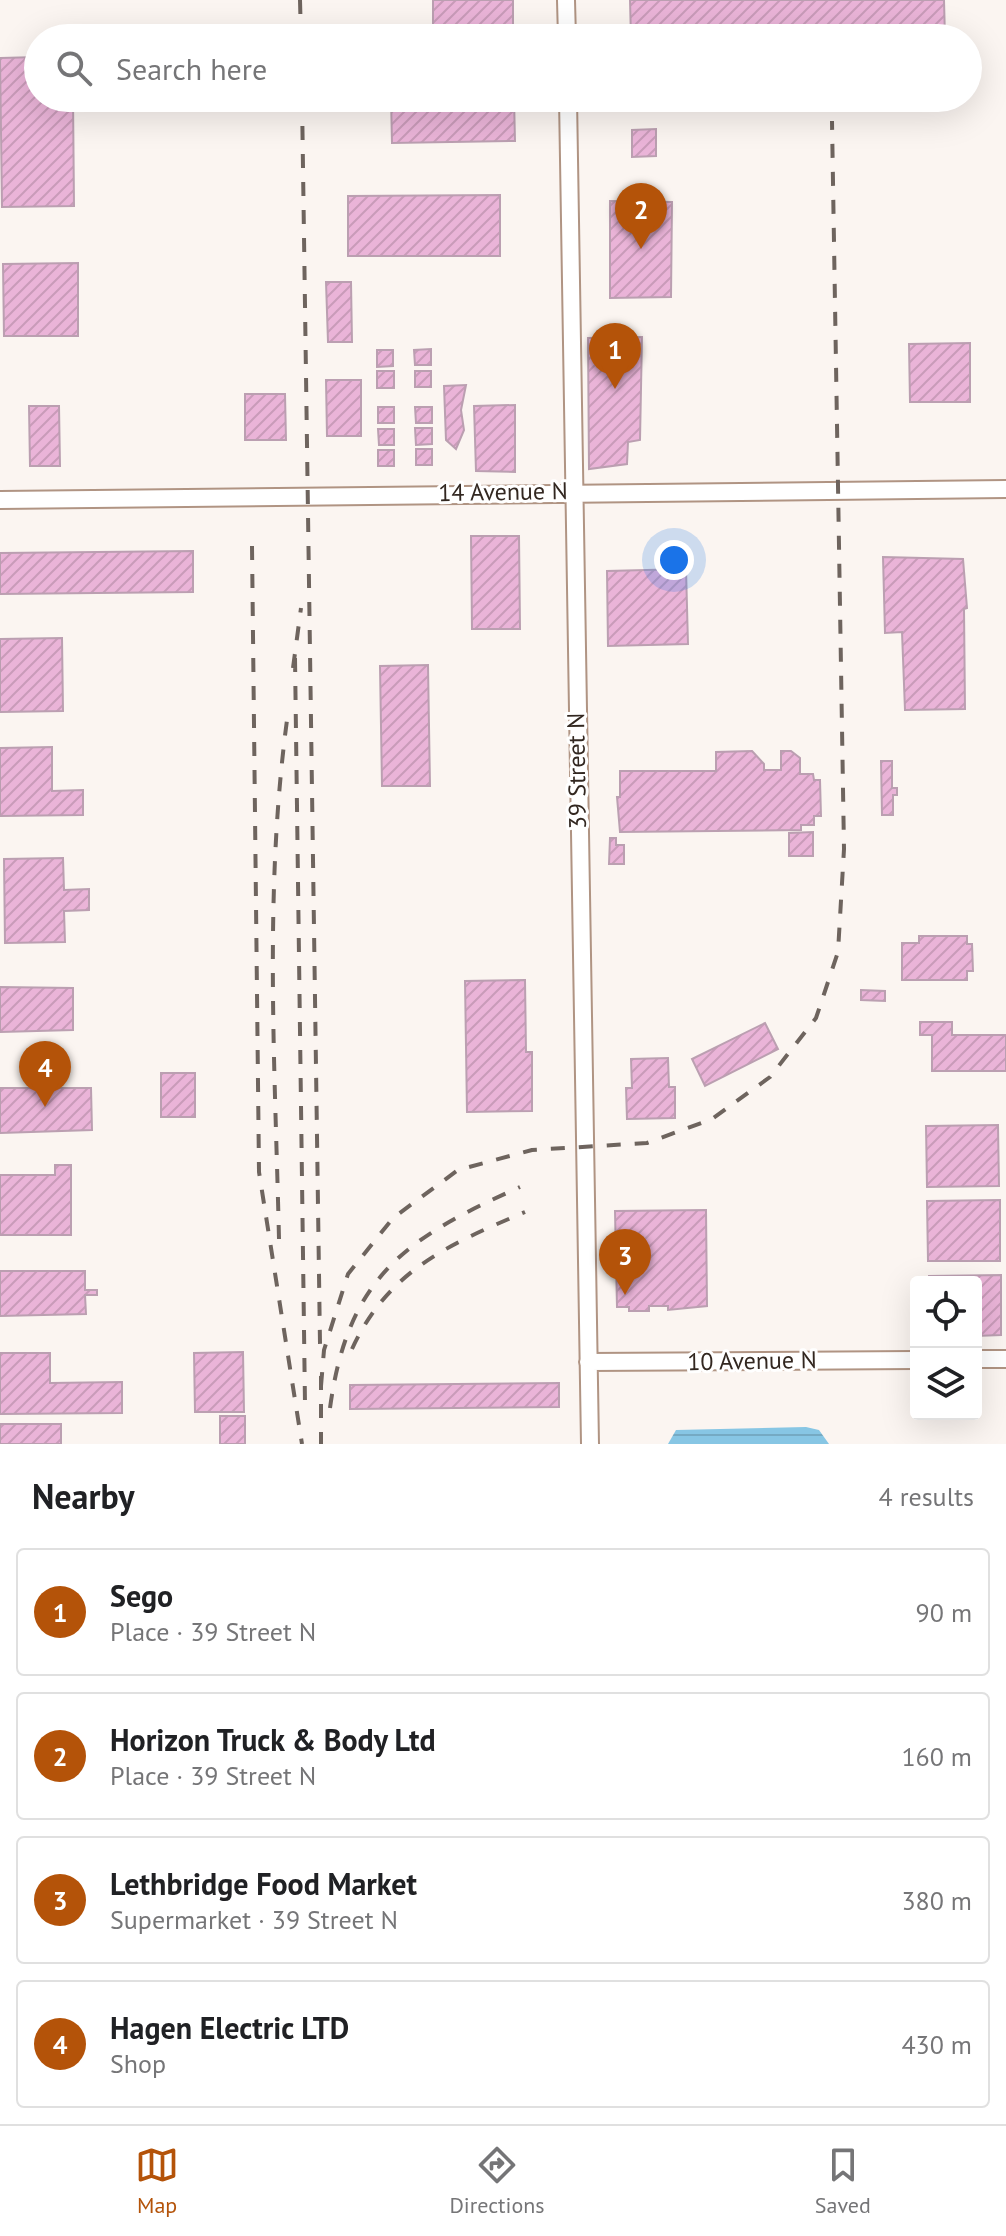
<!DOCTYPE html>
<html lang="en">
<head>
<meta charset="utf-8">
<style>
  :root { --surface:#fff; --page:#f2f2f2; --text:#202124; --muted:#757577; --line:#e0e0e0; --accent:#b45309 }
  body { margin:0; font-family:"PT Sans",sans-serif; background:var(--page); color:var(--text) }
  .controls { position:absolute; right:24px; bottom:24px; display:grid; overflow:hidden; border-radius:8px; box-shadow:0 8px 32px #0002 }
  .controls button { width:72px; height:72px; display:grid; place-items:center; padding:0; border:0; border-bottom:2px solid var(--line); background:var(--surface); color:var(--text); font:40px sans-serif }
  .you { position:absolute; left:674px; top:560px; width:28px; height:28px; margin:-20px; border:6px solid #fff; border-radius:50%; background:#1a73e8; box-shadow:0 0 0 12px #1a73e833 }
  .badge { display:grid; place-items:center; width:52px; height:52px; border-radius:50%; background:var(--accent); color:#fff; font-size:26px; font-weight:700 }
  .pin { position:absolute; translate:-50% -66px; filter:drop-shadow(0 2px 4px #0008) }
  .pin::after { content:''; position:absolute; top:42px; width:28px; height:24px; background:inherit; clip-path:polygon(0 0,100% 0,50% 100%) }
  .list { margin:0; padding:0; list-style:none }
  h2 { display:flex; justify-content:space-between; align-items:center; height:104px; margin:0; padding:0 32px; font-size:34px }
  h2 small { font-size:26px; font-weight:400; color:var(--muted) }
  .list li { display:grid; grid-template-columns:52px 1fr auto; gap:24px; align-items:center; box-sizing:border-box; height:128px; margin:0 16px 16px; padding:0 16px; border:2px solid var(--line); border-radius:8px }
  .list b { display:block; font-size:30px; white-space:nowrap }
  .list p { margin:0; font-size:26px; white-space:nowrap; color:var(--muted) }
  .list em { font-size:26px; font-style:normal; color:var(--muted) }
  .icon { flex:none; width:44px; height:44px; fill:none; stroke:currentColor; stroke-width:2; stroke-linecap:round; stroke-linejoin:round }
  .map { position:relative; flex:none; width:1006px; height:1444px; overflow:hidden }
  .search { position:absolute; background:var(--surface); box-shadow:0 8px 32px #0002; left:24px; right:24px; top:24px; height:88px; display:flex; align-items:center; gap:20px; box-sizing:border-box; padding:0 28px; border-radius:44px; color:var(--muted); font-size:30px }
  .sheet { height:680px; background:var(--surface) }
  nav { display:flex; justify-content:space-around; align-items:center; box-sizing:border-box; height:112px; border-top:2px solid var(--line); background:var(--surface); font-size:22px; color:var(--muted) }
  nav a { display:grid; justify-items:center; gap:4px }
  nav .on { color:var(--accent) }
  .map>svg:first-child { display:block }
</style>
</head>
<body>
<div class="map">
<svg width="1006" height="1444" viewBox="0 0 1006 1444">
  <defs>
    <pattern id="water-rules" width="6" height="5" patternUnits="userSpaceOnUse" patternTransform="scale(2)"><rect width="6" height="5" fill="#87c6e4"/><path d="M0 2.5h6" fill="none" stroke="#75aac3"/></pattern>
    <pattern id="building-hatch" width="6" height="6" patternUnits="userSpaceOnUse" patternTransform="scale(2)"><rect width="6" height="6" fill="#eab4d8"/><path d="M-1 1l2-2M0 6l6-6M5 7l2-2" fill="none" stroke="#c99bb9"/></pattern>
  </defs>
  <rect width="100%" height="100%" fill="#fbf5f1"/>
  <path fill="url(#water-rules)" d="M806,1427L819,1430L829,1444H668L676,1430Z"/>
  <path fill="url(#building-hatch)" stroke="#bb9fb1" stroke-width="2" d="M433,0H513V38H433Z
    M630,0H944L945,38H631Z
    M38,57V98H73L74,206L2,207L0,58Z
    M391,98H514L515,141L392,143Z
    M656,129V156L632,157V130Z
    M500,195V256H348V196Z
    M610,201L672,202L671,297L610,298Z
    M78,263V336H4L3,264Z
    M326,282H351L352,342H328Z
    M642,337L640,440L628,442L627,464L589,469L588,338Z
    M970,343V402H910L909,344Z
    M431,349V365H415L414,350Z
    M377,350H393V366L377,367Z
    M377,371H394V388H377Z
    M415,371H431V387H415Z
    M326,380H361V436H327Z
    M466,385L461,410L464,430L456,449L446,440L444,386Z
    M245,394H285L286,440H245Z
    M515,405V472L476,471L474,406Z
    M29,406H59L60,466H30Z
    M378,407H394V423H378Z
    M415,407H432V423H416Z
    M415,428H432V444L416,445Z
    M378,429H394V445H379Z
    M416,449H432V465H416Z
    M378,450H394V466H378Z
    M471,536H519L520,629H472Z
    M193,551V592L0,594V553Z
    M883,557L963,559L967,608L964,609L965,709L905,710L902,632L885,633Z
    M686,569L688,644L608,646L607,571Z
    M62,638L63,711L0,712V639Z
    M428,665L430,786H382L380,666Z
    M52,747V791L83,790V815L0,816V748Z
    M752,751L764,764V770H781V751H791L800,758V774H813L814,780H820L821,816H814V825H801V830L620,832L617,797H620V771H716V752Z
    M881,761H892V788H897V795H893V815H882Z
    M813,832V856H789V833Z
    M610,838H616V845H624V864H609Z
    M63,858L64,890L89,889V910L64,911L65,942L5,943L4,859Z
    M919,936H967V944H972L973,971H967V980H902V943H919Z
    M525,980L526,1052H532V1111L467,1112L465,981Z
    M0,987L73,988V1030L0,1032Z
    M861,990L885,991V1001L861,1000Z
    M920,1022H952V1035H1006V1071H932V1035H920Z
    M765,1023L778,1049L705,1086L692,1059Z
    M668,1058L669,1087H675V1118L627,1119L626,1088H632L631,1059Z
    M161,1073H195V1117H161Z
    M0,1088H91L92,1130L0,1133Z
    M998,1125L999,1186L927,1187L926,1126Z
    M55,1165H71V1235H0V1175H55Z
    M1000,1200V1261H928L927,1201Z
    M706,1210L707,1306L668,1310V1306H649V1311H629V1307H617L615,1211Z
    M0,1271H85V1290H97V1295H85L86,1314L0,1316Z
    M1001,1275V1335L976,1336V1282H929V1276Z
    M243,1352L244,1412H195L194,1353Z
    M0,1353H50V1383L122,1382V1413L0,1414Z
    M559,1383V1407L350,1409V1385Z
    M220,1416H245V1444H220Z
    M0,1424H61V1444H0Z"/>
  <g fill="none" stroke-linecap="round" stroke-linejoin="round">
    <g stroke="#b09483" stroke-width="20">
      <path id="minor" d="M566,0L567,38
        M568,98L590,1444
        M0,500L1006,489
        M976,1359H1006
        M588,1362L916,1360"/>
    </g>
    <use href="#minor" stroke="#fff" stroke-width="16"/>
    <path stroke="#6e645e" stroke-width="4" stroke-dasharray="14 14" stroke-linecap="butt" d="M300,0L301,38
      M302,98L320,1344
      M252,546L259,1172L302,1444
      M295,658L305,1404
      M293,668L301,608
      M279,1239C275,1065 264,892 287,720
      M352,1349C388,1270 450,1244 525,1212
      M321,1376V1444
      M321,1386L324,1350L348,1274L393,1218L458,1170L532,1150L647,1143L712,1119L770,1077L816,1018L838,952L844,849L832,121
      M330,1408C348,1276 406,1238 520,1187"/>
  </g>
  <g text-anchor="middle" stroke-width="6" stroke-linejoin="round" paint-order="stroke">
    <g font-size="24" fill="#322720" stroke="#fff">
      <text transform="translate(503 492) rotate(-1)" y="8">14 Avenue N</text>
      <text transform="translate(577 771) rotate(-91)" y="8">39 Street N</text>
      <text transform="translate(752 1361) rotate(-1)" y="8">10 Avenue N</text>
    </g>
  </g>
</svg>
<div class="controls">
<button><svg class="icon" aria-label="locate" viewBox="0 0 24 24"><circle cx="12" cy="12" r="6"/><path d="M12 2v4M12 18v4M2 12h4M18 12h4"/></svg></button>
<button><svg class="icon" aria-label="layers" viewBox="0 0 24 24"><path d="M12 4l9 5-9 5-9-5zM3 14l9 5 9-5"/></svg></button>
</div>
<div class="you"></div>
<div class="pin badge" style="left:615px;top:389px">1</div>
<div class="pin badge" style="left:641px;top:249px">2</div>
<div class="pin badge" style="left:625px;top:1295px">3</div>
<div class="pin badge" style="left:45px;top:1107px">4</div>
<div class="search"><svg class="icon" aria-label="search" viewBox="0 0 24 24"><circle cx="10" cy="10" r="6"/><path d="M15 15l6 6"/></svg>Search here</div>
</div>
<section class="sheet">
<h2>Nearby<small>4 results</small></h2>
<ul class="list">
<li><span class="badge">1</span><div><b>Sego</b><p>Place · 39 Street N</p></div><em>90 m</em></li>
<li><span class="badge">2</span><div><b>Horizon Truck &amp; Body Ltd</b><p>Place · 39 Street N</p></div><em>160 m</em></li>
<li><span class="badge">3</span><div><b>Lethbridge Food Market</b><p>Supermarket · 39 Street N</p></div><em>380 m</em></li>
<li><span class="badge">4</span><div><b>Hagen Electric LTD</b><p>Shop</p></div><em>430 m</em></li>
</ul>
</section>
<nav>
<a class="on"><svg class="icon" aria-label="map" viewBox="0 0 24 24"><path d="M3 6l6-2 6 2 6-2v14l-6 2-6-2-6 2zM9 4v14M15 6v14"/></svg>Map</a>
<a><svg class="icon" aria-label="directions" viewBox="0 0 24 24"><path d="M12 3l9 9-9 9-9-9zM9 14v-3h6M13 9l2 2-2 2"/></svg>Directions</a>
<a><svg class="icon" aria-label="saved" viewBox="0 0 24 24"><path d="M7 4h10v16l-5-4-5 4z"/></svg>Saved</a>
</nav>
</body>
</html>
